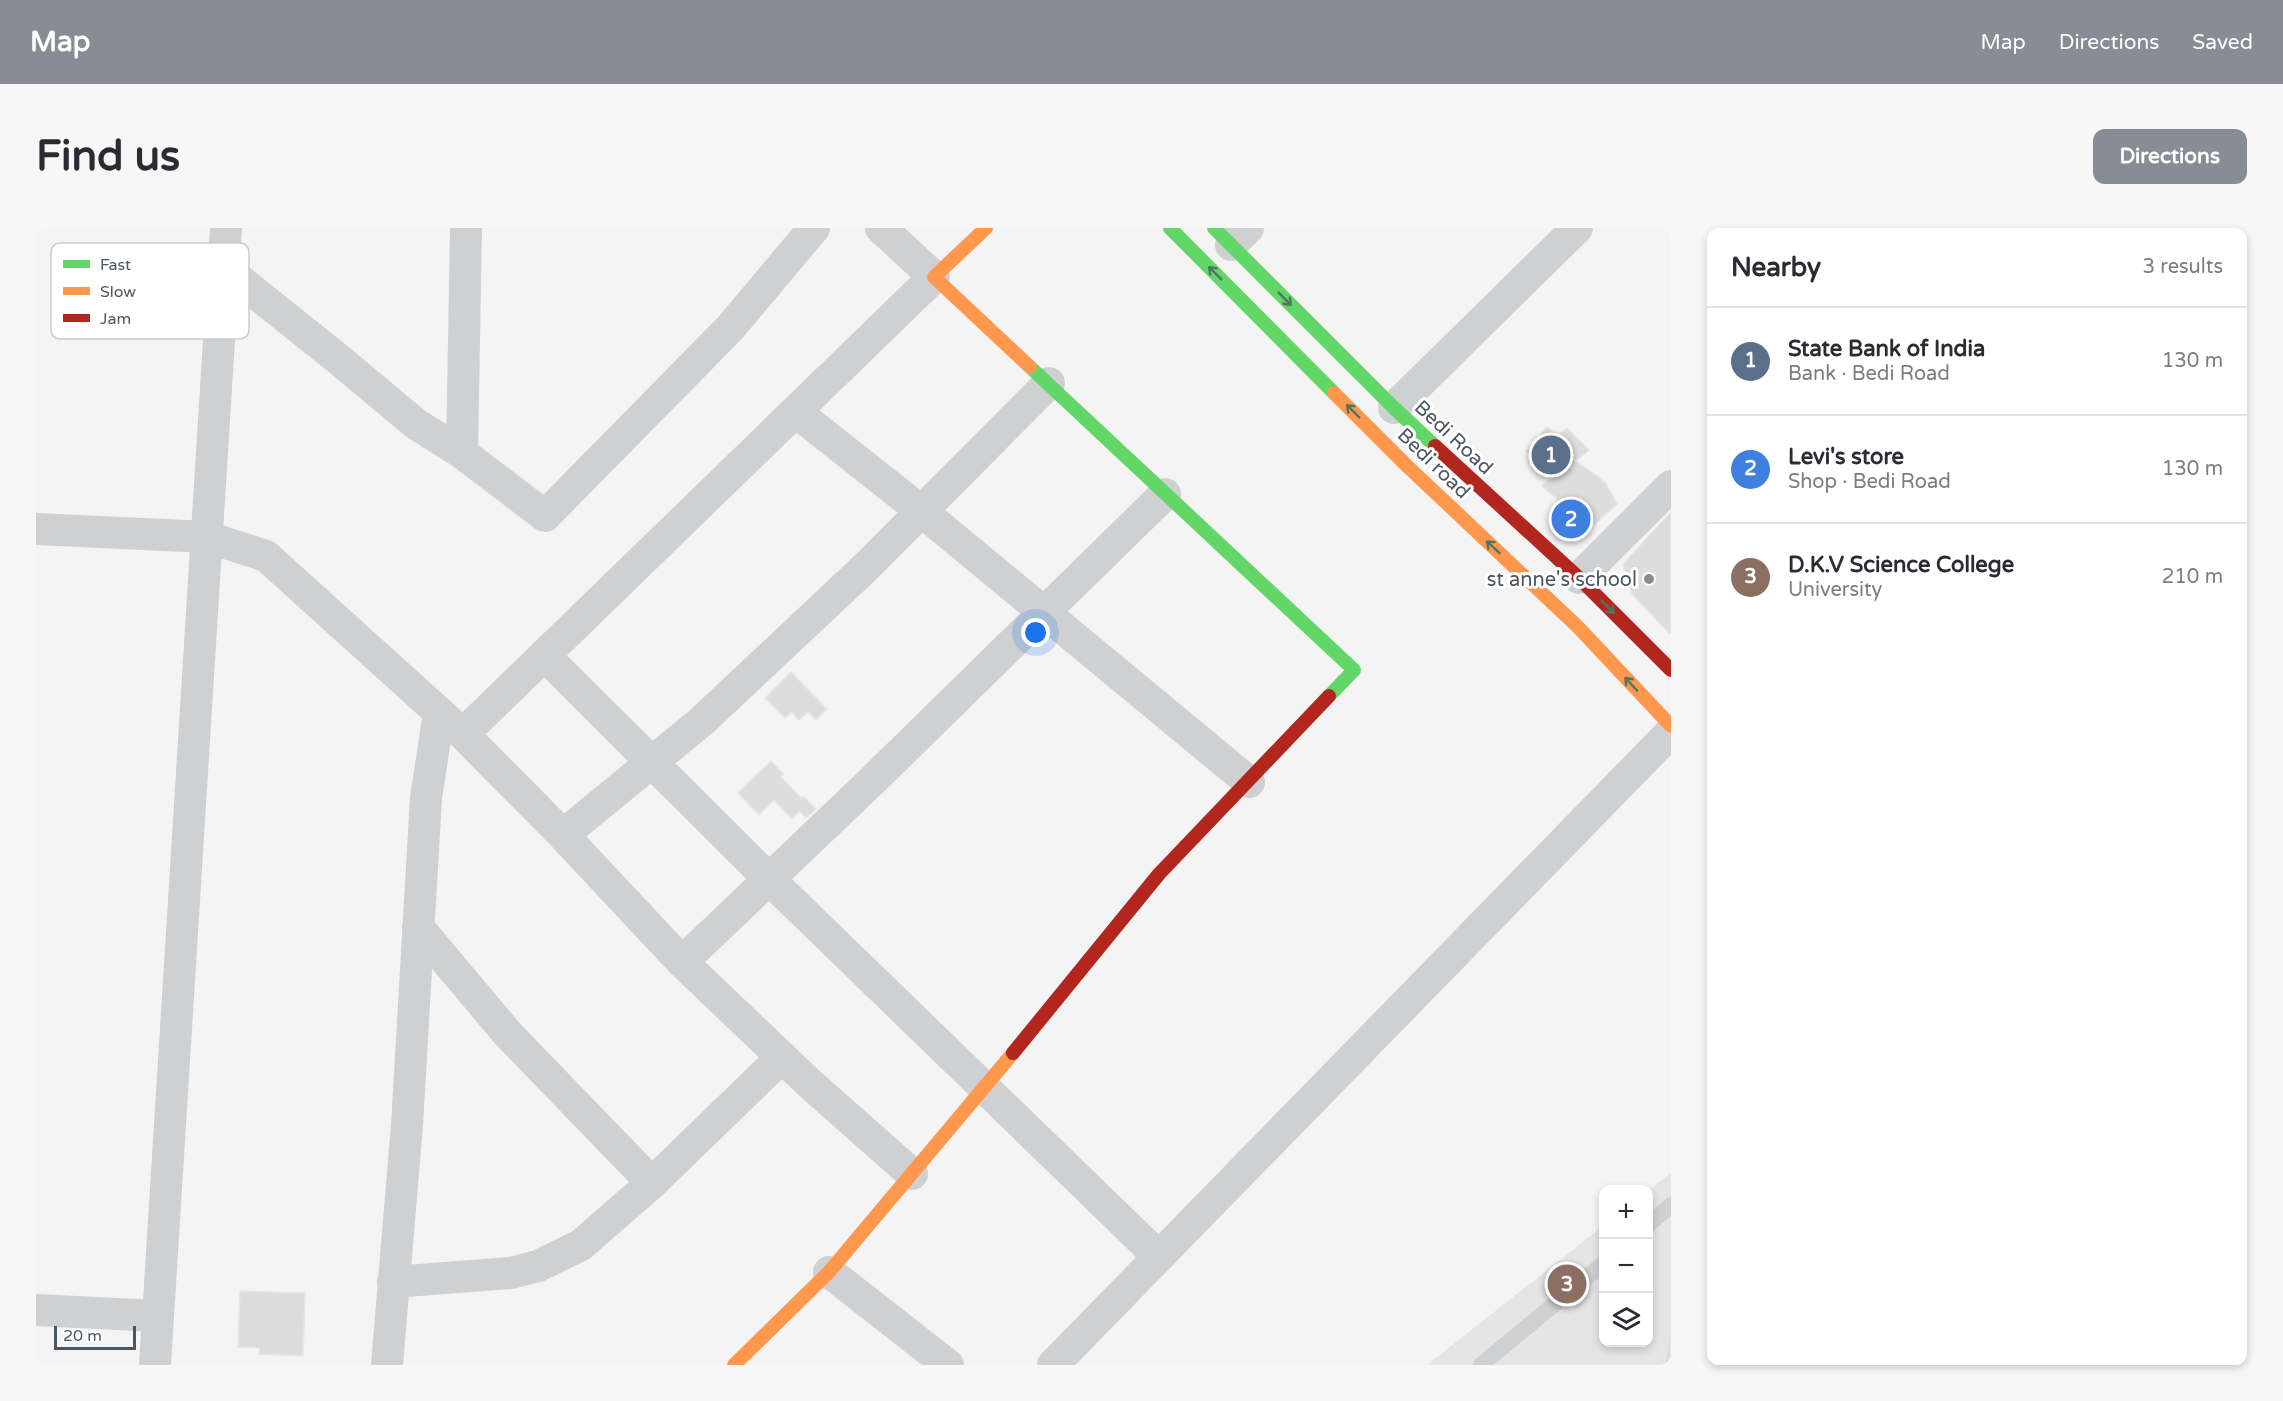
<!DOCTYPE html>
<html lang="en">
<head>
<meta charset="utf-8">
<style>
  :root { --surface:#fff; --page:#f7f7f7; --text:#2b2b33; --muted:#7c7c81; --line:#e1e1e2; --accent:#868d94 }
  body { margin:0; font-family:"Varela Round",sans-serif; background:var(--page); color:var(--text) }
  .controls { position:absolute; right:18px; bottom:18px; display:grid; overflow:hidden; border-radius:12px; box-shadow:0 3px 9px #0003 }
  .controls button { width:54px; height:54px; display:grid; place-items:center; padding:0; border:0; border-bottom:2px solid var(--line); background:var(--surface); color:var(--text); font:30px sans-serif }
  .scale { position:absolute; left:18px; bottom:15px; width:82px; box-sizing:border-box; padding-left:6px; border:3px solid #4a5661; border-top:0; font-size:16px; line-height:21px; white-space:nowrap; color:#4a5661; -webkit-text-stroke:4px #fff; paint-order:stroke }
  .you { position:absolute; left:1000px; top:405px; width:21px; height:21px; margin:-15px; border:4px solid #fff; border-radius:50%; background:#1a73e8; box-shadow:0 0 0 9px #1a73e833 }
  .badge { display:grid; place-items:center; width:39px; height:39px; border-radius:50%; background:var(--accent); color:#fff; font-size:20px; font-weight:700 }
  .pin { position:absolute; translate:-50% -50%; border:3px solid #fff; box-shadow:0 2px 6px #0006 }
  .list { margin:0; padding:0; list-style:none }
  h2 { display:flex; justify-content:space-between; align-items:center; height:78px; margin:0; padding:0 24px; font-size:26px }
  h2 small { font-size:20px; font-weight:400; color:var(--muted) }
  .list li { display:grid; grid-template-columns:39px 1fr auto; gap:18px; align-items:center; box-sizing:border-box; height:108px; padding:0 24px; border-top:2px solid var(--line) }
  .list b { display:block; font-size:22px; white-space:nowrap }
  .list p { margin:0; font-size:20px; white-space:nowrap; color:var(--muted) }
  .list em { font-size:20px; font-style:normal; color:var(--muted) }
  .icon { flex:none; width:33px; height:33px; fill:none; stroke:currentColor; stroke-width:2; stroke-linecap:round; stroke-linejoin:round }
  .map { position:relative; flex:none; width:1635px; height:1137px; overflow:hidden; border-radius:12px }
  header { display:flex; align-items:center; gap:36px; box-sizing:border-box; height:84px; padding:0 30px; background:var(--accent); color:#fff }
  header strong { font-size:28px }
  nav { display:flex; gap:33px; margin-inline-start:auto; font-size:21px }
  .intro { display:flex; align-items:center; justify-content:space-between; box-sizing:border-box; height:144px; padding:0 36px }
  h1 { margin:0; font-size:42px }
  .button { padding:15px 27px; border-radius:12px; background:var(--accent); color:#fff; font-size:21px; font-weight:700 }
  main { display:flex; gap:36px; padding:0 36px }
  aside { flex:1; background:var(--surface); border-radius:12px; box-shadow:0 3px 9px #0003 }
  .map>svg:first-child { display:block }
</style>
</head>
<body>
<header>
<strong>Map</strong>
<nav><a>Map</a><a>Directions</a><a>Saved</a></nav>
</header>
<div class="intro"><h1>Find us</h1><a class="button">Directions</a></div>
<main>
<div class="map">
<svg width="1635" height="1137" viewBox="0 0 1635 1137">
  <rect width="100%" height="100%" fill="#f4f4f4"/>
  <path fill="#e6e5e6" d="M1635,945V1137H1391L1567,998L1568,1114H1612L1613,962Z"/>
  <path fill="#ddddde" stroke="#e5e6e7" stroke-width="1.5" d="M1511,199L1522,208L1531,200L1553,222L1542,231L1528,230L1512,246L1490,223Z
    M1537,231L1569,254L1581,276L1559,296L1545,292L1506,258Z
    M1635,284V404L1633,405L1596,366L1587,336Z
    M755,444L791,481L780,492L772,484L763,492L756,484L749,490L729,470Z
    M735,533L747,546L745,549L765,570L767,568L780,581L770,590L764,583L756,591L738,572L723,587L702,565Z
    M204,1063L269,1065L267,1128L223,1126L224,1120L202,1119Z
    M1635,1095V1137H1628Z"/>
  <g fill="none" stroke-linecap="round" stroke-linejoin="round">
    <path stroke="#ced0d2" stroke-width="16" d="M1612,997L1635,977
      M1445,1137L1568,1035"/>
    <path stroke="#ced0d2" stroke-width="32" d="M1195,17L1212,0
      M187,39L301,130L380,196L426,225L509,288L694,100L778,0
      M1358,180L1541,0
      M760,184L884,282L1213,554
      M426,225L430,0
      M0,301L171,309L230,328L427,506L527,607L646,734L772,854L876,946
      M1543,350L1635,258
      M508,427L732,650L1122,1028
      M427,506L898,49L845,0
      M527,607L666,493L831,338L1013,155
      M382,699L471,805L616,955
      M646,734L838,551L1129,266
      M793,1044L912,1137
      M357,1054L475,1045L502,1038L545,1017L616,955L746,829
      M0,1082L122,1088
      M119,1137L190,0
      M351,1137L371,897L390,570L403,485
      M1017,1137L1635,504"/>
    <path stroke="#63d668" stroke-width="14" d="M1134,0L1298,165
      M1178,0L1358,180L1399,218
      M994,139L1318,442L1293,468"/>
    <path stroke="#ff974d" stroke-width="14" d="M950,0L898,49L994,139
      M1298,165L1370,237L1542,399L1635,498
      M698,1137L793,1044L977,825"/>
    <path stroke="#b3261e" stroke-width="14" d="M1399,218L1543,350L1635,442
      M977,825L1123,646L1293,468"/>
  </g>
  <defs><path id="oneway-shaft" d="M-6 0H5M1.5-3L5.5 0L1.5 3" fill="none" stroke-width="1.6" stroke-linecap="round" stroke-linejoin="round" transform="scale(1.5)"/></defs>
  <g stroke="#507663">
    <use href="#oneway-shaft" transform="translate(1179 45) rotate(-135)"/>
    <use href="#oneway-shaft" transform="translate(1249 71) rotate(45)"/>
    <use href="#oneway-shaft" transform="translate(1317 183) rotate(-135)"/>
    <use href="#oneway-shaft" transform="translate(1457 319) rotate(-137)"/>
    <use href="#oneway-shaft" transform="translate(1572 379) rotate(45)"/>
    <use href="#oneway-shaft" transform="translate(1595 456) rotate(-133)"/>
  </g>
  <circle fill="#868d94" stroke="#fff" stroke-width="2" cx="1613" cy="351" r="6"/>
  <g text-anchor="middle" stroke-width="6" stroke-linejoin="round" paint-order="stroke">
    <g font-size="20" fill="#4a5661" stroke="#fff">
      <text transform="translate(1418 209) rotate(43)" y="7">Bedi Road</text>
      <text transform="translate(1398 235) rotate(44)" y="7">Bedi road</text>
    </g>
    <g font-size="20" fill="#4a5661" stroke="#fff" text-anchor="end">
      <text x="1601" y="358">st anne's school</text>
    </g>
  </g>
  <rect x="15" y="15" width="198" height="96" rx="9" fill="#fff" stroke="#c9ccd0" stroke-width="1.5"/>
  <rect x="27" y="32" width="27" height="8" fill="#63d668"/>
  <rect x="27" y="59" width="27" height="8" fill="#ff974d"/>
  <rect x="27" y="86" width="27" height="8" fill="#b3261e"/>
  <g font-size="16" fill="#4a5661">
    <text x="64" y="42">Fast</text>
    <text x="64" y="69">Slow</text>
    <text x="64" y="96">Jam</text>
  </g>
</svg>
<div class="controls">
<button>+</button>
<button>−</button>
<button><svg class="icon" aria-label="layers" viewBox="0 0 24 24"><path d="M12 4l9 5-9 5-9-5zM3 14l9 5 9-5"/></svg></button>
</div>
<div class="scale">20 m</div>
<div class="you"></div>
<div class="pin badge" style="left:1515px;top:227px;background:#5c6f8a">1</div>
<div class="pin badge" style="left:1535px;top:291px;background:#3f7fe0">2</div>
<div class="pin badge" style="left:1531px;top:1056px;background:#8d6e63">3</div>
</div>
<aside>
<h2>Nearby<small>3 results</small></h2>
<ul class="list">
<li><span class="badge" style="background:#5c6f8a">1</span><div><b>State Bank of India</b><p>Bank · Bedi Road</p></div><em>130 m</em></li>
<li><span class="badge" style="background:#3f7fe0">2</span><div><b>Levi's store</b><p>Shop · Bedi Road</p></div><em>130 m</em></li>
<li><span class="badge" style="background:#8d6e63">3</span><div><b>D.K.V Science College</b><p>University</p></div><em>210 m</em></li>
</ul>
</aside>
</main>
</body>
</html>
